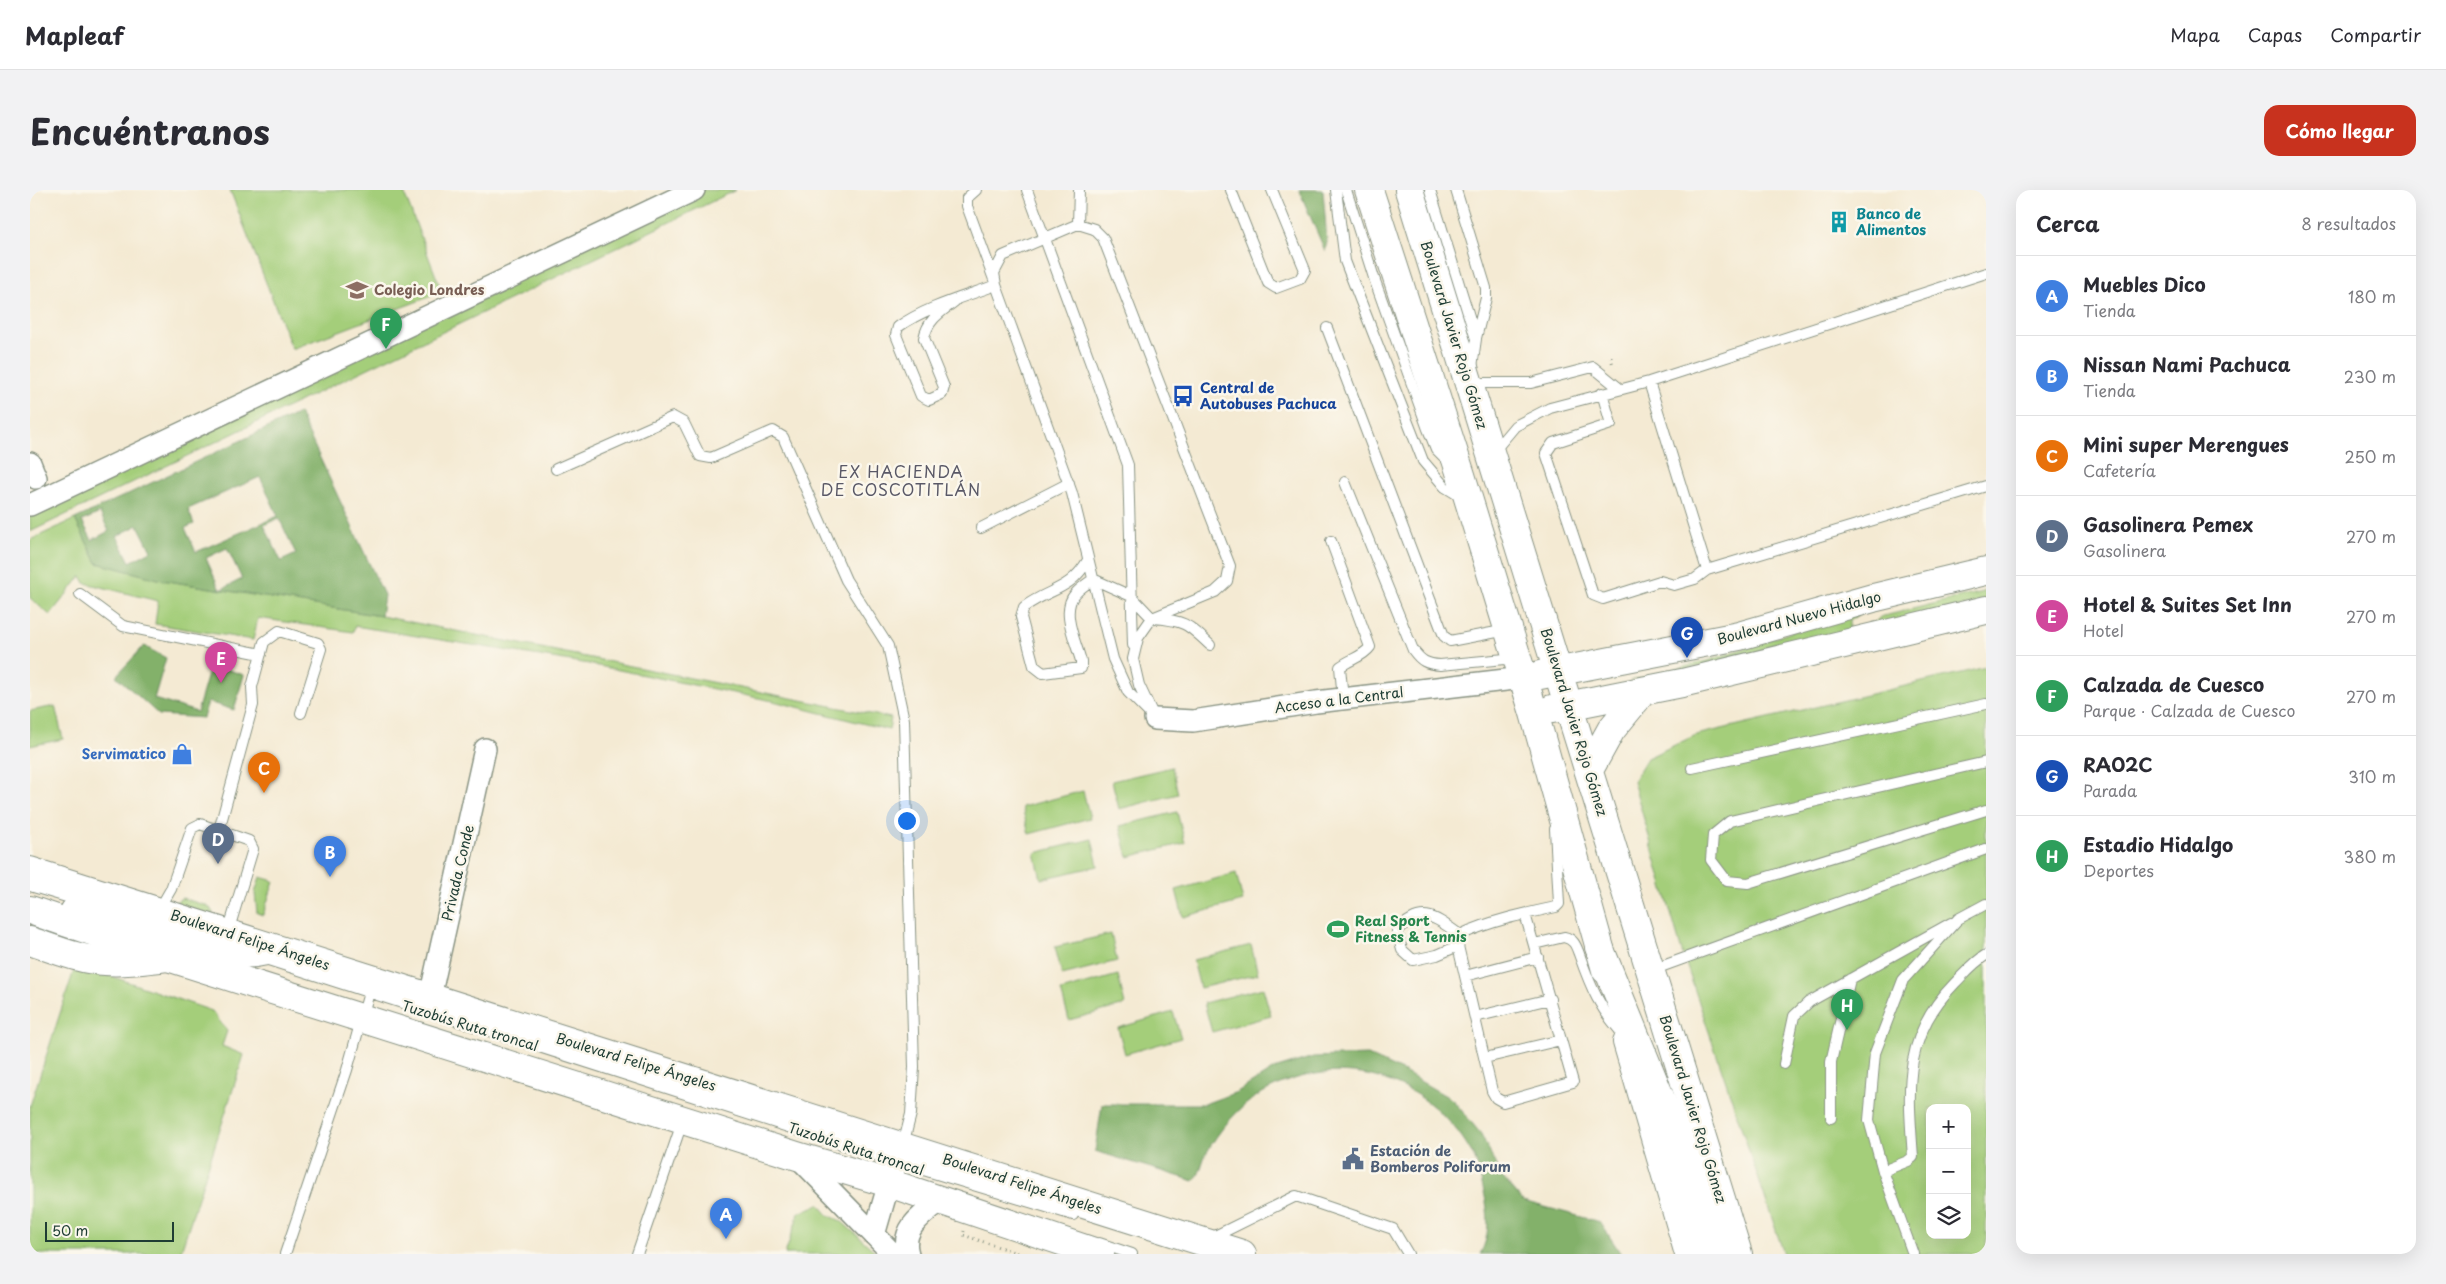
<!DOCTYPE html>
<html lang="es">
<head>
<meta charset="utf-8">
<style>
  :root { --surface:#fff; --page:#f2f2f3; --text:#2b2b33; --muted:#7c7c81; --line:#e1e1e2; --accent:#c8321e }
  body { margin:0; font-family:"Playpen Sans",sans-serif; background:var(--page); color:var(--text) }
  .controls { position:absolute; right:15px; bottom:15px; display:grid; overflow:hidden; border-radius:10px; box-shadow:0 5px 20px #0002 }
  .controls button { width:45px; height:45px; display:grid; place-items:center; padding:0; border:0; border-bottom:1px solid var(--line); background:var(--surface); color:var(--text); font:25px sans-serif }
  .scale { position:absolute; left:15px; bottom:12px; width:129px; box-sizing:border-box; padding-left:5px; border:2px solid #1f3d34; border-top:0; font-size:14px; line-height:18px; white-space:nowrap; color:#1f3d34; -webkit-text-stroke:4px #fbf7ec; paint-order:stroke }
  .you { position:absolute; left:876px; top:630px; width:18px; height:18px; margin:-12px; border:4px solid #fff; border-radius:50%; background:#1a73e8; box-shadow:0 0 0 8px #1a73e833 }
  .badge { display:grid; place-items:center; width:32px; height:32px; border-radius:50%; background:var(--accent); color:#fff; font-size:16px; font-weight:700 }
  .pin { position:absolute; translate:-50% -41px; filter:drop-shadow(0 1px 2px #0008) }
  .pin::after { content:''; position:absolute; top:26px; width:18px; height:15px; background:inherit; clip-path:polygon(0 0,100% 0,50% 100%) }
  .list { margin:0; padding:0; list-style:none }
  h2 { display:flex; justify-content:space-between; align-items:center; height:65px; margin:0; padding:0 20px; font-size:21px }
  h2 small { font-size:16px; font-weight:400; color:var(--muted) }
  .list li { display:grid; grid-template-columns:32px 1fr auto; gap:15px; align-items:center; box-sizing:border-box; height:80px; padding:0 20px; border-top:1px solid var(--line) }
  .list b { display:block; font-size:19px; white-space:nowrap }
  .list p { margin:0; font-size:16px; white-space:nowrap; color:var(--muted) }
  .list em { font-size:16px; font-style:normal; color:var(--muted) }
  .icon { flex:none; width:28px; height:28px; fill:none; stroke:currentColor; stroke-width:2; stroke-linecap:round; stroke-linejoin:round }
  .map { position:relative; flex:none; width:1956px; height:1064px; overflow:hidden; border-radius:15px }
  header { display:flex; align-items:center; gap:30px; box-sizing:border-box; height:70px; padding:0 25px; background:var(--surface); border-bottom:1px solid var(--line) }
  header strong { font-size:24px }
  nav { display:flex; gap:28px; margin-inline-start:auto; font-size:18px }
  .intro { display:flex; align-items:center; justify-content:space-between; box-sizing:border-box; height:120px; padding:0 30px }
  h1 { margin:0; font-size:35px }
  .button { padding:12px 22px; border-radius:15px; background:var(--accent); color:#fff; font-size:18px; font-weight:700 }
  main { display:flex; gap:30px; padding:0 30px }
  aside { flex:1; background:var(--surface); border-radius:15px; box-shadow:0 5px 20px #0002 }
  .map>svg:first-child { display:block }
</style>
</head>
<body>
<header>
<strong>Mapleaf</strong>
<nav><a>Mapa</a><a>Capas</a><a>Compartir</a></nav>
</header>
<div class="intro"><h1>Encuéntranos</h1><a class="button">Cómo llegar</a></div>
<main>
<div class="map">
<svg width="1956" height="1064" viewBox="0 0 1956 1064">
  <rect width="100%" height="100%" fill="#fbf7ec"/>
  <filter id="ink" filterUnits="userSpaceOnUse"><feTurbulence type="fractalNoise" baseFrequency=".02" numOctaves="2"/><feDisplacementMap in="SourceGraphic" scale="10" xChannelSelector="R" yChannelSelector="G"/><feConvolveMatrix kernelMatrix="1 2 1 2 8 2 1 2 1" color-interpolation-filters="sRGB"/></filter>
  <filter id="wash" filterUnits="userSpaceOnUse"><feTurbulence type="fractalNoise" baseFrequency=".0096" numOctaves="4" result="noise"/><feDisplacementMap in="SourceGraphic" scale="20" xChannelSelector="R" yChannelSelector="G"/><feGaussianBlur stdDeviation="1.12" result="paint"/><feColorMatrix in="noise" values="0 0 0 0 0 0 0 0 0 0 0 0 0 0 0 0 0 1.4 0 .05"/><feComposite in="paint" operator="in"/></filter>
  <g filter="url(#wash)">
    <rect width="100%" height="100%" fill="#f4ead3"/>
    <path fill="#a4ce7a" stroke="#628657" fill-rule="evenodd" d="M200,0H373L412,102L262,159Z
      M667,0H706L0,342V317Z
      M45,329L67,373L132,390L351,426L861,528L859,540L743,511L559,474L325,436L323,442L228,428L223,450L125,434L128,411L55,393L51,386L20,425L0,408V350Z
      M1956,401V411L1847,437L1844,433L1850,427Z
      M1829,424L1819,431V445L1600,491L1680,470L1773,438Z
      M1956,477V1064H1754L1652,762L1603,591L1617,568L1666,545ZM1900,918H1937V1045H1900Z
      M25,516L33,549L0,556V521Z
      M1142,577L1148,604L1089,619L1082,591Z
      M1053,601L1060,628L999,644L992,617Z
      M1147,622L1155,653L1098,667L1090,636Z
      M1062,649L1068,676L1011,689L1005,663Z
      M1206,683L1213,711L1153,727L1146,700Z
      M230,687L244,691L233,725L227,723L225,703Z
      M152,708L178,716L183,722L182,727L145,715L147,711Z
      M1081,744L1087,771L1032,785L1025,757Z
      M1221,755L1228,784L1170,798L1163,770Z
      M46,774L182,821L197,841L192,856L214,865L150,1064H0V916Z
      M1088,785L1095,815L1039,830L1031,801Z
      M1233,798L1241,826L1182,842L1174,813Z
      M1143,822L1151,848L1095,864L1088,838Z
      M789,1014L798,1025L811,1031L848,1064H755L769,1023Z"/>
    <path fill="#83b16a" stroke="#51774f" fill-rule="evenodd" d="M1269,0H1293L1297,52L1295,61Z
      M269,223L354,405L351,426L132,390L67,373L45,329ZM230,287L248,326L166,362L155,338L164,334L158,319ZM70,323L79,341L62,350L52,331ZM249,328L266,364L251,371L234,335ZM108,335L121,361L100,372L87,346ZM197,358L212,389L190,400L176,368Z
      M114,456L136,468L124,509L167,522L181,474L214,485L204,520L178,512L173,528L129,525L86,486Z
      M1337,865L1376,883L1423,910L1451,944L1471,986L1493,1011L1570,1032L1591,1064H1450C1462,1044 1458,1016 1452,994C1450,986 1448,976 1445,969C1405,889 1310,858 1232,903C1209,916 1188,941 1176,964C1171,974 1172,981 1164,991L1065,961L1072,914H1174L1207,902L1244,879L1283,867Z"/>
  </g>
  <g filter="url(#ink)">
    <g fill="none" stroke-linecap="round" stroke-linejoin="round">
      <g stroke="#8a9484" stroke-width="12">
        <path id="lane" d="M997,0L1098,275L1103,455
          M1201,0L1238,93L1246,98L1270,89L1275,80L1242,0
          M1306,0L1315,71L1393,271L1415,297L1433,308
          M1316,0L1345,91L1398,239L1406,259L1418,271
          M1400,0L1446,149L1442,177
          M1426,0L1456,98V108L1446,148
          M1048,34L1064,39L1073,48L1200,376L1197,391L1185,402L1122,428L1108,448L1103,469L1109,495L1125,529L1098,502L1083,469L1042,303L966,95L964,83L973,66Z
          M1048,34L1049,0
          M925,111C911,122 898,129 894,148L914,197L912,204L899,210L891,206L866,145L868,137C896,117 934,107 966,95L937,16V8L946,0
          M1297,138L1414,446L1420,451L1477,440
          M1619,192L1677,380L1956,296
          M1439,193H1501L1563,177L1590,199
          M1572,203L1581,234L1523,253L1516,263L1563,405L1573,409L1630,391L1644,395L1665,389L1677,380
          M1464,261L1485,236L1520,218L1619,192L1956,83
          M526,279L643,227L654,233L670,266L681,268L743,241L753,247L816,390L858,456L874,530L884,877L881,924L873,955
          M1315,292L1383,460C1391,471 1396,474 1410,475L1486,468
          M951,338L1039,293
          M1301,351L1340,457C1333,467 1320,469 1310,477L1313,509
          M1058,370C1040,401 1020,398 994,417L991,427L1004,476L1013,483L1051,478V471C1046,452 1030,421 1045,404C1050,398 1057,394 1063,389L1101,406L1122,428C1154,430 1158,434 1180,455
          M50,404L93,436L231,464
          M1956,572L1700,631L1683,645L1681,670L1697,691L1718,693L1956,620
          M1662,578L1956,514
          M189,640L223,515L222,497L234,452L249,441L288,453L291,459L271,523
          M0,696L53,712
          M129,720L141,699L162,638L170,634L219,651L223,659L198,742
          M1495,724L1543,892L1473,912L1466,908L1462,901L1428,756L1430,745C1460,731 1493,724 1526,717L1529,714L1525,639
          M1504,754L1534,747C1544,749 1546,756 1549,764C1561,798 1570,820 1595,846
          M1428,756L1407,765L1383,770L1372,760L1367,741C1392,715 1405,727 1430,745
          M232,768L867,972L1043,1025
          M1622,780L1956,659
          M1435,786L1508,767
          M1445,827L1520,809
          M1455,868L1531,850
          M1754,874L1764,826L1779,812L1921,733
          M1801,928V872L1820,789
          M1853,981L1878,971L1883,967C1878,898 1872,847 1925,793C1935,783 1944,772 1956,765
          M1179,1049L1266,1006L1363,1039L1378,1064
          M1069,1053L1102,1064
          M255,1064L317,880L340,799
          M607,1064L653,930
          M1883,1064L1853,981L1839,930L1845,863L1873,790L1928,729L1956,714"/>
      </g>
      <g stroke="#8a9484" stroke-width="24">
        <path id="street" d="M0,273L6,288
          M0,315L664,0
          M1125,529L1163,531L1286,512L1493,488
          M400,807L455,559
          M767,966L863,1064
          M844,1045L859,993L873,955
          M878,1064C870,1039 893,1024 910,1011"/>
      </g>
      <g stroke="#8a9484" stroke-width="30">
        <path id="secondary" d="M1339,0L1431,285L1504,523L1576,780
          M1379,0L1708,1064
          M1510,485L1709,446L1843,408L1956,381
          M1522,519L1652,493L1956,420
          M1559,580L1581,540L1613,501
          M0,751C24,759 50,770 75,771C96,773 117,769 138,767
          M1597,852L1659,1064"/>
      </g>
      <g stroke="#8a9484" stroke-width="30">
        <path id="primary" d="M0,681L1212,1064
          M0,720L138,767L767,966L859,993L1070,1064
          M44,722C63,720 78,726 96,732C139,745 192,772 237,761
          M1569,757L1637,924L1681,1064"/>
      </g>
      <path stroke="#8a9484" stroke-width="3" stroke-dasharray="1 4" stroke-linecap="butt" d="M1581,167L1583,176
        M934,1041L933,1045L990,1064"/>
      <use href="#lane" stroke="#fff" stroke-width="10"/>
      <use href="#street" stroke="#fff" stroke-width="21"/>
      <use href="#secondary" stroke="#fff" stroke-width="28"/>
      <use href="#primary" stroke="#fff" stroke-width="28"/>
    </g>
  </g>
  <defs>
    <g id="building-bare" transform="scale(1.725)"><path d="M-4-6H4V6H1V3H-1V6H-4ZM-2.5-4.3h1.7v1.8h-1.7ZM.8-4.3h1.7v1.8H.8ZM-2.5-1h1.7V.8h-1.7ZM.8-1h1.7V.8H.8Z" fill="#0f9aa8" stroke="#fbf7ec" stroke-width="2.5" paint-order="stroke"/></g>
    <g id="school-bare" transform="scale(1.725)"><path d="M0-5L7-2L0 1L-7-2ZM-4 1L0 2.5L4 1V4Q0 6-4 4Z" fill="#8d6e63" stroke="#fbf7ec" stroke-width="2.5" paint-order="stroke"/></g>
    <g id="bus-bare" transform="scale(1.725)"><path d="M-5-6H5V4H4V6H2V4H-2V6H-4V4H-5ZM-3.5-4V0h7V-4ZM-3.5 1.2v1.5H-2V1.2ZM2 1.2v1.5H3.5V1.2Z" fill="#1a4fb4" stroke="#fbf7ec" stroke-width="2.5" paint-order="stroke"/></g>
    <g id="shop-bare" transform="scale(1.725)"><path d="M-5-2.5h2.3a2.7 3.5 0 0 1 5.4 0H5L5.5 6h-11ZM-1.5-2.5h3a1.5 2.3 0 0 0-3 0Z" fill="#3f7fe0" stroke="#fbf7ec" stroke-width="2.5" paint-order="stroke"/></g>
    <g id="stadium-bare" transform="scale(1.725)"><path d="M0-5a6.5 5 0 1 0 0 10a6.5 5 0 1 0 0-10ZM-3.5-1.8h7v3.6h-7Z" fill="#2e9e5b" stroke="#fbf7ec" stroke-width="2.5" paint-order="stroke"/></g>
    <g id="civic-bare" transform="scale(1.725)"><path d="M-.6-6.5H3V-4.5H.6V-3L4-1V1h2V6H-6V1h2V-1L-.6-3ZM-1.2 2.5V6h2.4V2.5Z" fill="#5c6f8a" stroke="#fbf7ec" stroke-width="2.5" paint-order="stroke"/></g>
  </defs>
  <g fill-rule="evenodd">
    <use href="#building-bare" x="1809" y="32"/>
    <use href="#school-bare" x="327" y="100"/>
    <use href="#bus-bare" x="1153" y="206"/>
    <use href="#shop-bare" x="152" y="564"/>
    <use href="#stadium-bare" x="1308" y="739"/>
    <use href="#civic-bare" x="1323" y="969"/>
  </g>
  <g text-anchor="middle" stroke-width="5" stroke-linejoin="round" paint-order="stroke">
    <g font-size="14" font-weight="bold" fill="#0d838f" stroke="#fbf7ec" text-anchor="start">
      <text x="1826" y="29">Banco de<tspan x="1826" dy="16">Alimentos</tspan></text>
    </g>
    <g font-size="14" font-weight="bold" fill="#785e54" stroke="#fbf7ec" text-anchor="start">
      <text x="344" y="105">Colegio Londres</text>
    </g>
    <g font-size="14" fill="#1f3d34" stroke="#fbf7ec">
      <text transform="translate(1424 145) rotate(73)" y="5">Boulevard Javier Rojo Gómez</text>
      <text transform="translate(1769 428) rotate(-15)" y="5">Boulevard Nuevo Hidalgo</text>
      <text transform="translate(1309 510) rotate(-7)" y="5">Acceso a la Central</text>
      <text transform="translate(1544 532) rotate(73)" y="5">Boulevard Javier Rojo Gómez</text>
      <text transform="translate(428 683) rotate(-77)" y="5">Privada Conde</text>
      <text transform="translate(220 750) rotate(18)" y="5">Boulevard Felipe Ángeles</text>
      <text transform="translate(440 836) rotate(17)" y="5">Tuzobús Ruta troncal</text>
      <text transform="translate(606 872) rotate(17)" y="5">Boulevard Felipe Ángeles</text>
      <text transform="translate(1663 919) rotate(73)" y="5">Boulevard Javier Rojo Gómez</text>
      <text transform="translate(826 959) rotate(18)" y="5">Tuzobús Ruta troncal</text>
      <text transform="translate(992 994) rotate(18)" y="5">Boulevard Felipe Ángeles</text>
    </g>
    <g font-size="14" font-weight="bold" fill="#164399" stroke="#fbf7ec" text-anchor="start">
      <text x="1170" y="203">Central de<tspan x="1170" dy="16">Autobuses Pachuca</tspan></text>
    </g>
    <g font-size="14" font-weight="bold" fill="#366cbe" stroke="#fbf7ec" text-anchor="end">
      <text x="136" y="569">Servimatico</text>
    </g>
    <g font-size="14" font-weight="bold" fill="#27864d" stroke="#fbf7ec" text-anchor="start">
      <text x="1325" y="736">Real Sport<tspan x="1325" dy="16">Fitness &amp; Tennis</tspan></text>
    </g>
    <g font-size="14" font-weight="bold" fill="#4e5e75" stroke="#fbf7ec" text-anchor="start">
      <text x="1340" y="966">Estación de<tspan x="1340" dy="16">Bomberos Poliforum</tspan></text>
    </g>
    <g font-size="16" letter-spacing="1" fill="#5a5967" stroke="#fbf7ec">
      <text x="871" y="288">EX HACIENDA<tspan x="871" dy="18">DE COSCOTITLÁN</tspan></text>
    </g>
  </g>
</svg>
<div class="controls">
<button>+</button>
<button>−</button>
<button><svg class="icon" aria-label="layers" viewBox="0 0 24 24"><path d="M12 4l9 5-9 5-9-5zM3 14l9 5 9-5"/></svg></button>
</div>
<div class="scale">50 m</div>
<div class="you"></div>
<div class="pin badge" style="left:696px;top:1049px;background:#3f7fe0">A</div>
<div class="pin badge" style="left:300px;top:687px;background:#3f7fe0">B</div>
<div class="pin badge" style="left:234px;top:603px;background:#e8710a">C</div>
<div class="pin badge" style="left:188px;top:674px;background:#5c6f8a">D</div>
<div class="pin badge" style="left:191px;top:493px;background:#d1479c">E</div>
<div class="pin badge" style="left:356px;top:159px;background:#2e9e5b">F</div>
<div class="pin badge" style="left:1657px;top:468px;background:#1a4fb4">G</div>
<div class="pin badge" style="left:1817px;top:840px;background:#2e9e5b">H</div>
</div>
<aside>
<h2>Cerca<small>8 resultados</small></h2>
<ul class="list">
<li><span class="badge" style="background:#3f7fe0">A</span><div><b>Muebles Dico</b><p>Tienda</p></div><em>180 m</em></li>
<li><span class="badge" style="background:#3f7fe0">B</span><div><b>Nissan Nami Pachuca</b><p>Tienda</p></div><em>230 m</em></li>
<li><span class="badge" style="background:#e8710a">C</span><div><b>Mini super Merengues</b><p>Cafetería</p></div><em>250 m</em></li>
<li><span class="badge" style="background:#5c6f8a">D</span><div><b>Gasolinera Pemex</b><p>Gasolinera</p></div><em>270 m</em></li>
<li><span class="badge" style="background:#d1479c">E</span><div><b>Hotel &amp; Suites Set Inn</b><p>Hotel</p></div><em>270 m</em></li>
<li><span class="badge" style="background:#2e9e5b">F</span><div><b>Calzada de Cuesco</b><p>Parque · Calzada de Cuesco</p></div><em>270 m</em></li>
<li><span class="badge" style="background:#1a4fb4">G</span><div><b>RA02C</b><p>Parada</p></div><em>310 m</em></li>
<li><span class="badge" style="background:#2e9e5b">H</span><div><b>Estadio Hidalgo</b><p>Deportes</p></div><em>380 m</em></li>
</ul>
</aside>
</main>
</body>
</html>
